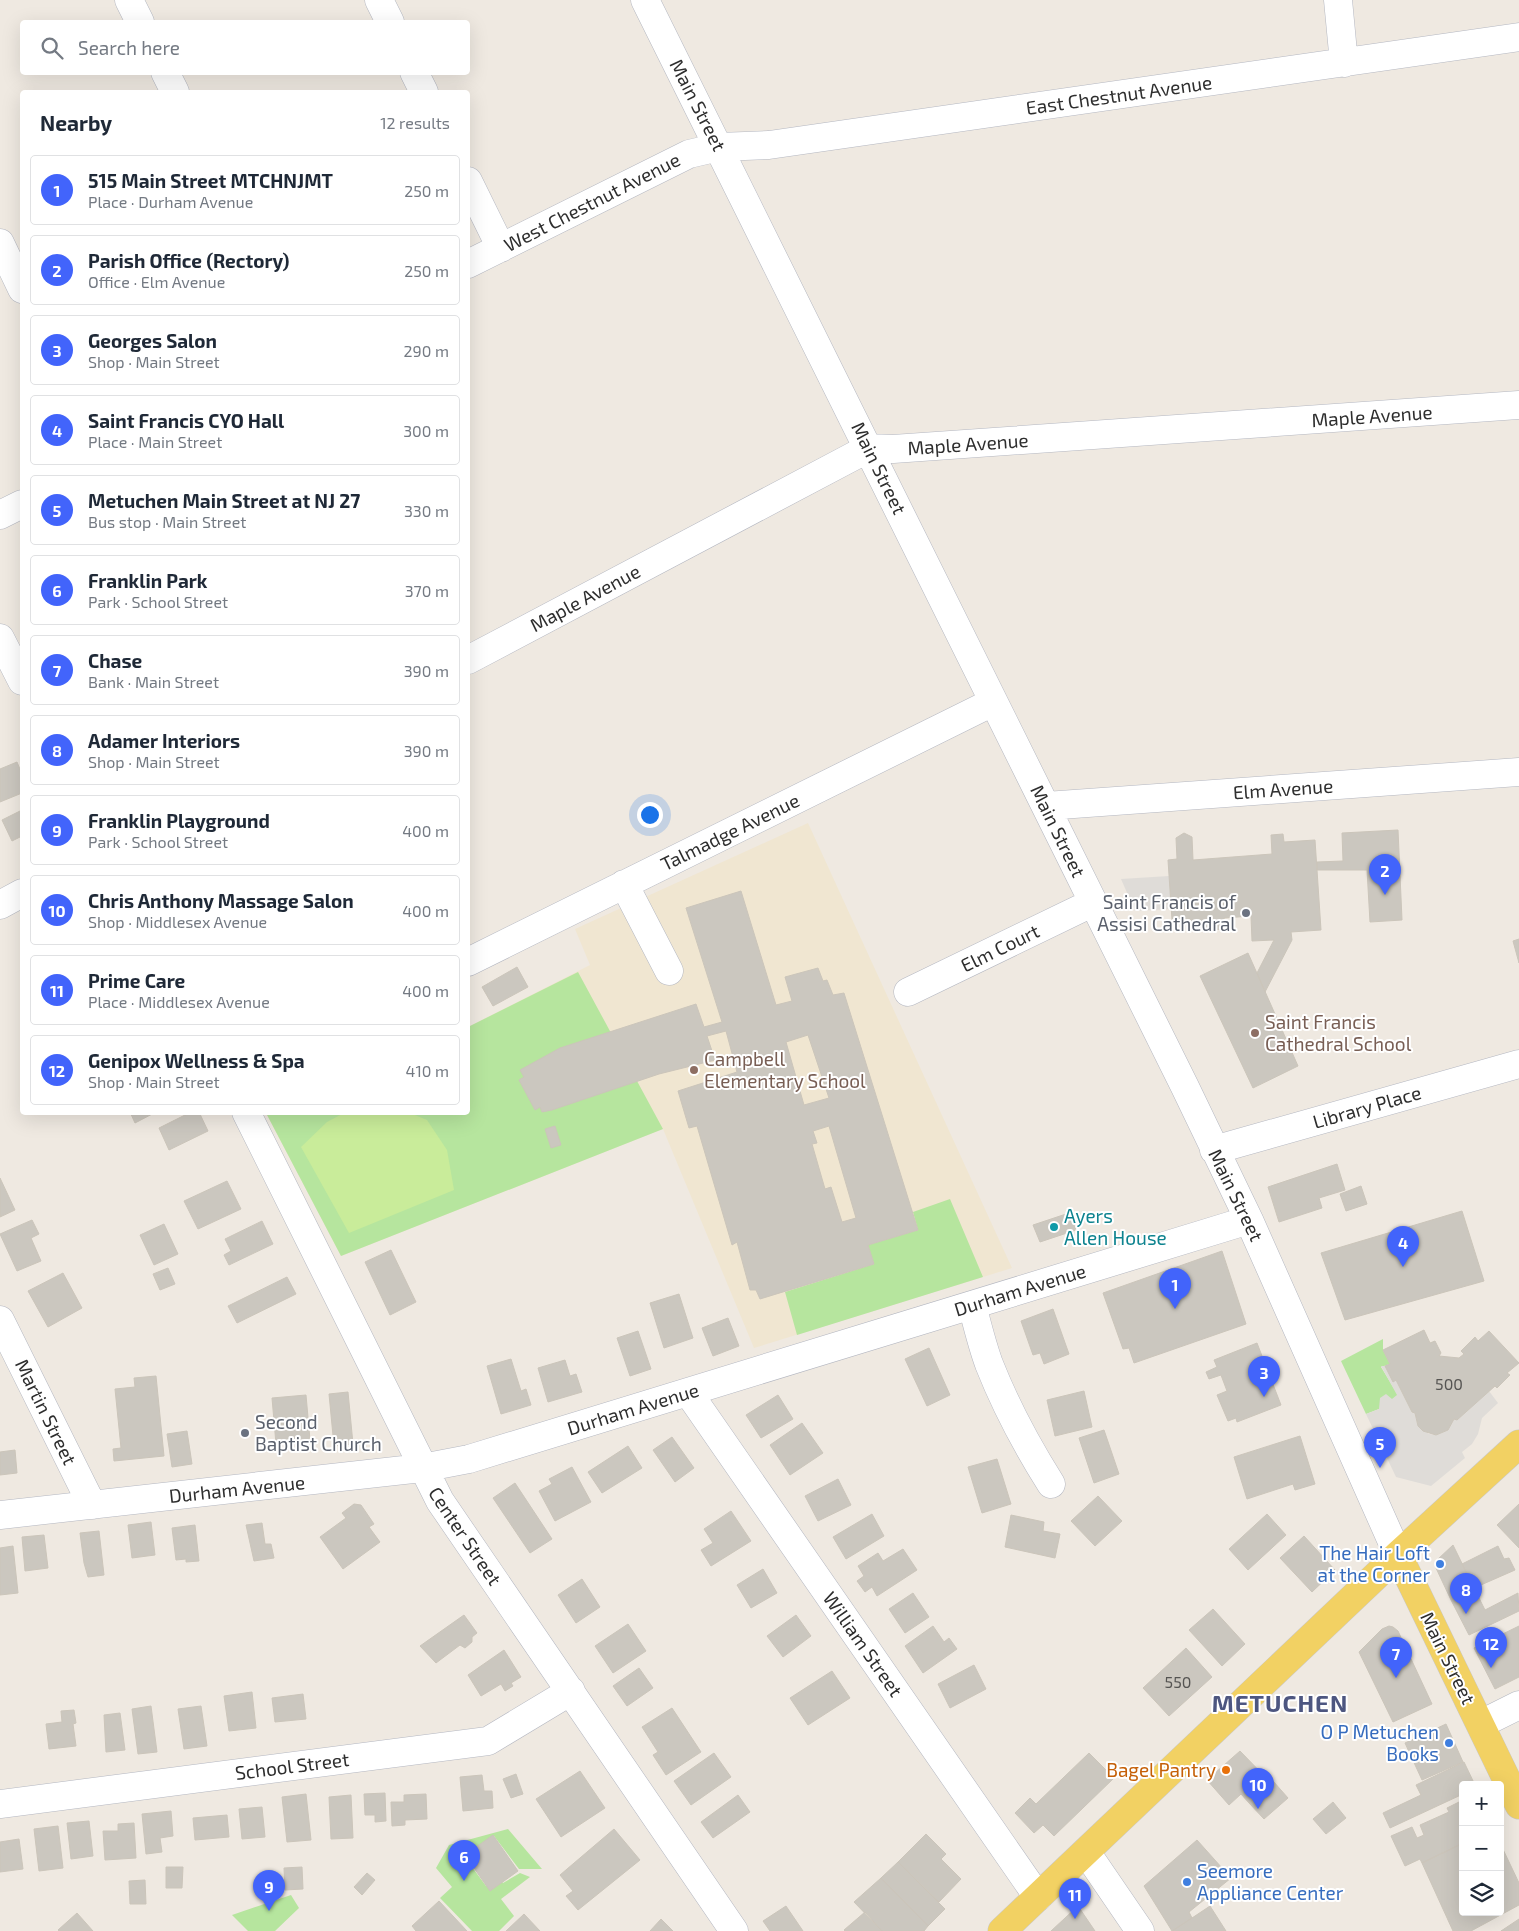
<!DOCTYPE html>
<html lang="en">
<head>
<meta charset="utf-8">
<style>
  :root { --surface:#fff; --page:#f6f6f7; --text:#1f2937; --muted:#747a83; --line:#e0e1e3; --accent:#4264fb }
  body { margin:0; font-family:"Exo 2",sans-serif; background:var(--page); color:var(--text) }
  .controls { position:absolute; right:15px; bottom:15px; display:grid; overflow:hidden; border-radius:5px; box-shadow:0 5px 20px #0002 }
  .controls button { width:45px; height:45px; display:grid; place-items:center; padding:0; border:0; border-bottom:1px solid var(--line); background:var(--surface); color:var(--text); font:25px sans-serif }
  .you { position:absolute; left:649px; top:814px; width:18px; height:18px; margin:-12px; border:4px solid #fff; border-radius:50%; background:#1a73e8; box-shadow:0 0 0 8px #1a73e833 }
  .badge { display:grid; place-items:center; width:32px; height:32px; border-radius:50%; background:var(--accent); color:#fff; font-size:16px; font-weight:700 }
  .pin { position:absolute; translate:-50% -41px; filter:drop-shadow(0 1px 2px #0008) }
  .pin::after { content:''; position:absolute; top:26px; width:18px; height:15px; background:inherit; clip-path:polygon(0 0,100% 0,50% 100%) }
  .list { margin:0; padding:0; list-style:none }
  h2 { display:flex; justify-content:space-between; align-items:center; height:65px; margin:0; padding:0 20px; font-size:21px }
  h2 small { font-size:16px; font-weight:400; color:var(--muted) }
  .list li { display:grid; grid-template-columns:32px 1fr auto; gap:15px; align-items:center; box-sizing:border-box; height:70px; margin:0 10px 10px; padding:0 10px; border:1px solid var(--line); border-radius:5px }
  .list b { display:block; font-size:19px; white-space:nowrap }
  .list p { margin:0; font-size:16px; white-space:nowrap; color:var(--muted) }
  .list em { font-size:16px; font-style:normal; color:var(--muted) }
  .icon { flex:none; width:28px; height:28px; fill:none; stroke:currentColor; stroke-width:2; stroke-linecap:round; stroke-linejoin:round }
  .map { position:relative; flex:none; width:1519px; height:1931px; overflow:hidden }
  .search { position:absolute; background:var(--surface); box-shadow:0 5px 20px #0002; left:20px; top:20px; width:450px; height:55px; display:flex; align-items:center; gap:12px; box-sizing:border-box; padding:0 18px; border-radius:5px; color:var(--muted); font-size:19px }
  .panel { position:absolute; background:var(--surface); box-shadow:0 5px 20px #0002; left:20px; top:90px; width:450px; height:1025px; border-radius:5px }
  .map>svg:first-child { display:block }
</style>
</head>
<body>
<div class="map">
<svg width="1519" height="1931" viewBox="0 0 1519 1931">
  <rect width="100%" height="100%" fill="#efe9e1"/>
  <path fill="#f0e6d1" d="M808,823L1012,1268L754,1348L663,1129L341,1256L266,1113L468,1112V1027L590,965L575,929Z"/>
  <path fill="#b6e59e" d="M578,972L663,1129L341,1256L266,1113L468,1112V1027Z
    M950,1199L983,1277L797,1335L785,1292L874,1264L868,1245L918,1230L913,1212Z
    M1383,1339V1350L1390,1364L1381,1367L1398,1395L1379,1409L1366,1414L1341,1361Z
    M508,1829L542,1869H519L494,1836L464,1856L486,1886L499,1877L503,1883L520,1873L530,1877L501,1899L514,1916L499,1931H472L440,1898L452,1887L436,1868L449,1845Z
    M291,1895L299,1908L275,1931H248L232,1915Z"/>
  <path fill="#c9ec9a" d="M344,1113H410L427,1120L447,1150L454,1190L349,1233L301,1147L327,1122Z"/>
  <path fill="#dfdcd8" d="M1169,876L1171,909L1135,911L1121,879Z
    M1381,1366H1385L1393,1381L1396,1380L1412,1412L1415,1413L1418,1426L1429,1434L1436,1435L1448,1430L1454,1419L1457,1420L1489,1391L1498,1403L1482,1418L1478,1434L1472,1444L1462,1452L1465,1458L1431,1486L1396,1477L1366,1414L1379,1409L1380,1398L1386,1394L1392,1399L1397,1395Z"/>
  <path fill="#cbc7bf" stroke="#cbc5ba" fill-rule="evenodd" d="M17,762L22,774V793L0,802V769Z
    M22,810V836L12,841L2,820Z
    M1398,830L1402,920L1370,922L1367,870H1317V862L1343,861L1342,833Z
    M1184,833L1192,837L1193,860L1272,854L1271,835L1283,834L1284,842L1315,840L1321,930L1291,932L1292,940L1265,992L1257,973L1274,940L1252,941L1251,916L1224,918L1225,929L1191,931L1190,919L1172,920L1168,860L1177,859L1176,838Z
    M741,891L776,1005L792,1001L785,977L818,968L823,981L827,980L833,995L844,993L918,1230L868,1245L874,1264L760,1299L756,1290H750L737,1242L732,1245L697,1126L689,1128L678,1091L737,1072L726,1031L707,1036L715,1060L659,1074L552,1110L542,1112L540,1107L535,1110L519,1080L524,1077L520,1070L560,1048L696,1004L704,1027L722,1022L686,908ZM808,1035L829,1098L804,1105L786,1042ZM829,1126L856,1218L842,1222L831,1187L825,1189L812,1144L817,1143L813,1131Z
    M1519,939V963L1513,941Z
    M1248,953L1298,1066L1253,1088L1200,976Z
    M517,967L528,987L493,1006L482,987Z
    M130,1112H156L135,1123Z
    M191,1112H199L208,1131L169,1150L159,1128Z
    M555,1126L561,1145L551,1148L545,1129Z
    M1337,1164L1345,1190L1319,1198L1322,1208L1279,1222L1268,1187Z
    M0,1178L15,1210L0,1217Z
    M227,1181L241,1209L198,1229L184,1201Z
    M1361,1186L1367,1204L1346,1211L1340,1194Z
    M1462,1211L1484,1281L1345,1320L1321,1253Z
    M1069,1213L1076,1230L1040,1242L1033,1225Z
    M32,1220L39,1234L31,1238L41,1261L17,1271L0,1234Z
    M262,1221L273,1244L229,1265L224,1255L231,1251L225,1239Z
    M164,1224L178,1254L154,1265L140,1235Z
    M391,1250L416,1302L390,1315L365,1262Z
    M1222,1251L1246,1324L1134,1363L1129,1348L1123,1349L1103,1293Z
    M168,1268L175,1284L160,1290L153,1274Z
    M63,1273L82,1308L48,1327L28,1291Z
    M287,1277L296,1294L237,1323L228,1306Z
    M679,1294L693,1338L664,1348L650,1303Z
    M1053,1309L1069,1354L1044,1364L1040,1353L1033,1355L1021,1321Z
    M728,1318L739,1346L713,1356L702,1328Z
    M1424,1330L1430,1343L1435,1341L1441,1353L1439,1356L1459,1358L1464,1354L1461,1351L1475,1337L1478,1341L1489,1331L1519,1363L1507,1373L1510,1375L1497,1388L1495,1386L1457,1420L1454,1419L1448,1430L1436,1435L1423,1431L1418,1426L1415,1413L1412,1412L1396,1380L1393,1382L1385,1366L1390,1364L1383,1350Z
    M638,1331L651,1369L630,1376L617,1338Z
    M1257,1343L1281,1405L1237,1422L1236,1418L1228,1421L1217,1395L1227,1391L1221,1375L1209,1379L1206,1372L1217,1367L1214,1360Z
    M929,1348L950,1395L927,1406L905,1359Z
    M511,1359L521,1391L526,1389L531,1405L501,1414L487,1366Z
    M565,1360L570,1376L576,1374L582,1392L548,1402L538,1368Z
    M156,1376L164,1456L114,1461L113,1449L121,1448L115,1389L135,1387L134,1378Z
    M1084,1391L1092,1427L1055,1436L1047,1400Z
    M348,1392L353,1444L334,1446L329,1394Z
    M306,1395L310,1440L276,1444L272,1398Z
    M778,1395L793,1419L761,1438L746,1415Z
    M802,1423L823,1453L790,1475L770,1445Z
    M1104,1430L1119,1474L1094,1483L1079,1438Z
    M187,1431L192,1464L172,1467L167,1434Z
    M1300,1436L1315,1484L1295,1490L1293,1484L1247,1499L1234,1457Z
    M672,1437L694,1468L675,1482L653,1450Z
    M628,1446L642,1468L602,1493L588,1472Z
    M15,1450L17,1473L0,1475V1452Z
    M997,1459L1011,1504L982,1513L968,1467Z
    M572,1467L591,1502L555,1521L539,1491L552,1484L549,1479Z
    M838,1479L851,1505L818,1521L805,1496Z
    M515,1483L552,1539L530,1553L493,1498Z
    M1098,1496L1122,1521L1095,1546L1071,1521Z
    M354,1504L361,1505L374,1524L369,1527L380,1542L343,1569L320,1537L346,1518L342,1513Z
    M1519,1504V1548L1497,1525Z
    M731,1511L751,1541L711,1566L701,1550L713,1543L704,1529Z
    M872,1514L884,1536L846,1559L833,1537Z
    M1267,1514L1286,1535L1248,1570L1229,1549Z
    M1011,1515L1044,1522L1043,1531L1060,1534L1055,1558L1005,1547Z
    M151,1522L155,1555L132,1558L128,1525Z
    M262,1523L265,1544H271L274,1558L254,1561L246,1525Z
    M195,1525L199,1561L186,1562V1559L176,1560L172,1528Z
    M99,1531L104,1575L88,1577L84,1563L80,1533Z
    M44,1535L48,1568L25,1571L22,1537Z
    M1304,1536L1335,1570L1312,1592L1280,1558Z
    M1453,1545L1474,1588L1451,1600L1436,1568L1437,1560Z
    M13,1546L18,1593L0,1595V1548Z
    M1498,1546L1504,1559L1509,1558L1515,1570L1474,1588L1462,1564Z
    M903,1549L917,1570L877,1596L872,1587L865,1592L857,1581L864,1576L858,1566L878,1553L883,1561Z
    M763,1569L777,1593L751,1608L737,1585Z
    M582,1579L600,1607L576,1623L558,1595Z
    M1474,1588L1485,1610L1518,1593L1519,1611L1469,1635L1451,1600Z
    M913,1593L929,1617L905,1633L889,1609Z
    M1213,1609L1245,1644L1222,1666L1189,1630Z
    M464,1615L477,1633L472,1637V1642L465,1648L460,1645L436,1663L420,1646Z
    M796,1615L811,1636L783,1657L767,1636Z
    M628,1624L646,1651L613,1673L595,1646Z
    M933,1626L944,1642L949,1638L957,1649L923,1673L905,1646Z
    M1389,1626L1393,1627L1398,1631L1432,1704L1393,1722L1359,1652L1382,1629Z
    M1519,1626V1677L1495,1689L1474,1648Z
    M1186,1648L1212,1677L1169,1716L1143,1688Z
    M504,1650L521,1677L511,1683L513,1686L505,1691L501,1684L481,1696L468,1675Z
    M974,1665L986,1689L950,1708L938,1684Z
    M639,1668L653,1688L627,1706L613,1686Z
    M832,1671L850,1698L808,1725L790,1698Z
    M252,1692L256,1728L229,1731L224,1696Z
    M303,1694L306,1719L275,1722L272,1698Z
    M151,1706L157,1752L138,1754L132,1709Z
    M201,1706L207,1746L184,1749L178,1709Z
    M672,1708L701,1752L666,1775L653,1755L658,1752L642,1727Z
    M74,1710L76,1723L73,1724L76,1746L49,1749L46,1724L62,1722L61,1711Z
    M120,1713L125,1750L106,1752L104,1715Z
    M1446,1724L1463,1762L1422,1780L1405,1743Z
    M1240,1751L1271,1783L1249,1803L1241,1794L1229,1805L1207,1780Z
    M714,1753L731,1777L691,1805L674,1781Z
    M1089,1753L1114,1778L1054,1836L1043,1825L1034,1833L1015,1813L1030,1798L1036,1804Z
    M1464,1762L1475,1785H1463V1794L1390,1828L1383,1813L1421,1795L1416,1785Z
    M580,1771L605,1808L561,1837L536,1799Z
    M516,1774L523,1794L511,1798L503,1779Z
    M482,1775L484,1791H492L493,1808L463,1811L460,1777Z
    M1273,1781L1288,1798L1264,1819L1249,1803Z
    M385,1793L386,1821L375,1822V1815H365L364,1794Z
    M306,1794L311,1840L287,1842L282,1797Z
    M426,1794L427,1819L405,1820V1825L392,1826L391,1802H404V1795Z
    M351,1795L353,1838L331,1839L329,1797Z
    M738,1795L750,1812L713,1838L701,1822Z
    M1463,1800V1843L1422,1863L1420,1859L1405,1866L1391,1836L1412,1827L1417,1838L1424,1835L1420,1825L1449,1812L1447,1808Z
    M1333,1802L1346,1818L1326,1834L1313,1819Z
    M262,1807L265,1837L242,1839L239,1809Z
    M171,1811L173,1836L160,1838L162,1852L146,1854L142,1814Z
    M227,1815L229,1837L195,1840L193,1818Z
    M89,1821L93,1856L71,1859L67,1823Z
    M134,1823L136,1858L105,1860L103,1831H118V1824Z
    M58,1826L63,1868L39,1871L34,1829Z
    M614,1829L640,1860L578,1910L566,1896L573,1891L560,1875Z
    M926,1834L946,1854L941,1859L961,1879L939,1902L898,1862Z
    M493,1835L518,1871L490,1891L465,1855Z
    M19,1839L23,1869L0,1872V1842Z
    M1197,1840L1231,1878L1189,1912L1192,1918L1172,1931L1144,1886Z
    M1463,1843V1912H1500V1843L1519,1883V1905L1471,1931H1453L1422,1863Z
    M898,1862L945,1909L928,1926L881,1878Z
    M166,1867H183L182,1888H166Z
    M302,1867L303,1889L285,1890L284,1868Z
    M367,1873L375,1880L362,1895L354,1887Z
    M881,1878L928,1926L924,1931H882L854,1902Z
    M145,1880L146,1904H130L129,1881Z
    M439,1901L467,1931H416L412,1926Z
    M786,1906L803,1931H770L763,1921Z
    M1078,1906L1095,1931H1051Z
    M1210,1906L1226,1931H1172L1192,1918Z
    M865,1912L882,1931H845L844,1930Z
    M77,1913L93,1931H59L58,1930Z
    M524,1914L540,1931H506Z
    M661,1919L673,1931H650Z
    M1519,1919V1931H1501Z"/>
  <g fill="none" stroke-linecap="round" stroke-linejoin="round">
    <g stroke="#b4b7c1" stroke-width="29">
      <path id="minor" d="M129,0L140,22
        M379,0L390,22
        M645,0L1185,1087L1249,1220L1398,1555
        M1338,0L1344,63
        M165,72L175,92
        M414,72L424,92
        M468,181L501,248
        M0,243L22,289
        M468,264L689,154L719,147L769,145L1519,37
        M0,515L22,504
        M0,638L22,681
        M468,660L869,448L893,449L1519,405
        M1046,806L1519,772
        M624,884L669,971
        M0,905L22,893
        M468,962L993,702
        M908,992L1092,903
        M246,1112L440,1501L734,1931
        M1214,1150L1519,1064
        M972,1305C977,1324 982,1345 989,1364C1006,1407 1027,1446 1051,1484
        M0,1320L92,1505
        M688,1392L1038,1897
        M0,1515L422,1468L469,1459L1249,1220
        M1481,1724L1519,1705
        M0,1804L488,1741L571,1691
        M1086,1852L1140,1931"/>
    </g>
    <g stroke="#c9c9c9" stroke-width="29">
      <path id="major" d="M1398,1555L1519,1805
        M1002,1931L1398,1555L1519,1444"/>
    </g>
    <use href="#minor" stroke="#fff" stroke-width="28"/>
    <use href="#major" stroke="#f2d163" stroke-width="28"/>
  </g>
  <g fill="#6b7280" stroke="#fff" stroke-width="2">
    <circle cx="1246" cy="913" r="5"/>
    <circle cx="245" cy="1433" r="5"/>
  </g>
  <g fill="#8d6e63" stroke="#fff" stroke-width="2">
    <circle cx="1255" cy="1033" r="5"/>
    <circle cx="694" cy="1070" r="5"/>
  </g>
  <circle fill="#0f9aa8" stroke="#fff" stroke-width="2" cx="1054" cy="1227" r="5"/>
  <g fill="#3f7fe0" stroke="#fff" stroke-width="2">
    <circle cx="1440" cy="1564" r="5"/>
    <circle cx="1449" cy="1743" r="5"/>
    <circle cx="1187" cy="1882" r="5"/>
  </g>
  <circle fill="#e8710a" stroke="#fff" stroke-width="2" cx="1226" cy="1770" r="5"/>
  <g text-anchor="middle" stroke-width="4" stroke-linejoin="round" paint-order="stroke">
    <g font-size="16" fill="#555452">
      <text x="1449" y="1390">500</text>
      <text x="1178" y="1688">550</text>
    </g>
    <g font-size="19" fill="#2e2e2e" stroke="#fff">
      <text transform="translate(1119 95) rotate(-8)" y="7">East Chestnut Avenue</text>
      <text transform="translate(698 105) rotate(63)" y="7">Main Street</text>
      <text transform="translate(592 202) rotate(-27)" y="7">West Chestnut Avenue</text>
      <text transform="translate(1372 416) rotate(-4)" y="7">Maple Avenue</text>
      <text transform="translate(968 444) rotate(-4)" y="7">Maple Avenue</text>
      <text transform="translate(879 468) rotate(64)" y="7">Main Street</text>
      <text transform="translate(585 598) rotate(-28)" y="7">Maple Avenue</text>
      <text transform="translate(1283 789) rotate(-4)" y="7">Elm Avenue</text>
      <text transform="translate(1058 831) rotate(64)" y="7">Main Street</text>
      <text transform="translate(730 832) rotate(-26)" y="7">Talmadge Avenue</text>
      <text transform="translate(1000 948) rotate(-26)" y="7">Elm Court</text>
      <text transform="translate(1367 1107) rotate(-16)" y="7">Library Place</text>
      <text transform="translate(1236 1195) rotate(64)" y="7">Main Street</text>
      <text transform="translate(1020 1290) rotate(-17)" y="7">Durham Avenue</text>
      <text transform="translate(633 1409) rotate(-17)" y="7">Durham Avenue</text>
      <text transform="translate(46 1412) rotate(64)" y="7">Martin Street</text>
      <text transform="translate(237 1489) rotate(-6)" y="7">Durham Avenue</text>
      <text transform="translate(465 1536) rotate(56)" y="7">Center Street</text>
      <text transform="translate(863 1644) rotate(55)" y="7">William Street</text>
      <text transform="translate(1448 1658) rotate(64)" y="7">Main Street</text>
      <text transform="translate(292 1766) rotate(-7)" y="7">School Street</text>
    </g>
    <g font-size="19" fill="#5b616d" stroke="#fff" text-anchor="end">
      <text x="1236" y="909">Saint Francis of<tspan x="1236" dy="22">Assisi Cathedral</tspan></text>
      <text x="255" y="1429" text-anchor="start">Second<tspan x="255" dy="22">Baptist Church</tspan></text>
    </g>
    <g font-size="19" fill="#785e54" stroke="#fff" text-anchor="start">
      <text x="1265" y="1029">Saint Francis<tspan x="1265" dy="22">Cathedral School</tspan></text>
      <text x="704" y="1066">Campbell<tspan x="704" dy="22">Elementary School</tspan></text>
    </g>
    <g font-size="19" fill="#0d838f" stroke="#fff" text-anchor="start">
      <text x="1064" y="1223">Ayers<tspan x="1064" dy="22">Allen House</tspan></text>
    </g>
    <g font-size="19" fill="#366cbe" stroke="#fff" text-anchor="end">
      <text x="1430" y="1560">The Hair Loft<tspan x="1430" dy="22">at the Corner</tspan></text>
      <text x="1439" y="1739">O P Metuchen<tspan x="1439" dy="22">Books</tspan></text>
      <text x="1197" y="1878" text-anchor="start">Seemore<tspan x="1197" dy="22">Appliance Center</tspan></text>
    </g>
    <g font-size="19" fill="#c56008" stroke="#fff" text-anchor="end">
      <text x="1216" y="1777">Bagel Pantry</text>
    </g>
    <g font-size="24" font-weight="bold" letter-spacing="1" fill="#4d5680" stroke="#fff">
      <text x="1280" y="1712">METUCHEN</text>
    </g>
  </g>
</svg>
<div class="controls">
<button>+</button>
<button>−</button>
<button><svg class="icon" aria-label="layers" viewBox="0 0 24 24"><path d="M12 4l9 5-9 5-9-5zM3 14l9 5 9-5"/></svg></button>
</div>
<div class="you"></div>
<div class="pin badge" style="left:1175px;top:1309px">1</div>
<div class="pin badge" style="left:1385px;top:895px">2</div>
<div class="pin badge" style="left:1264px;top:1397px">3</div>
<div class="pin badge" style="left:1403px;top:1267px">4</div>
<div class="pin badge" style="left:1380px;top:1468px">5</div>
<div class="pin badge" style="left:464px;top:1881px">6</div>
<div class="pin badge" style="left:1396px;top:1678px">7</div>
<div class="pin badge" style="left:1466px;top:1614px">8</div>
<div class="pin badge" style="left:269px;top:1911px">9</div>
<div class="pin badge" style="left:1258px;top:1809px">10</div>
<div class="pin badge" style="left:1075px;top:1919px">11</div>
<div class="pin badge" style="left:1491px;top:1668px">12</div>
<div class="search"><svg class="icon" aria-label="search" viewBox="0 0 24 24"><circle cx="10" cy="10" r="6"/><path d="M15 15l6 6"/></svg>Search here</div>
<section class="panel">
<h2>Nearby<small>12 results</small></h2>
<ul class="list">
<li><span class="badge">1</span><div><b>515 Main Street MTCHNJMT</b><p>Place · Durham Avenue</p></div><em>250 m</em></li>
<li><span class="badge">2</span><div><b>Parish Office (Rectory)</b><p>Office · Elm Avenue</p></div><em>250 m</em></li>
<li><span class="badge">3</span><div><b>Georges Salon</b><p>Shop · Main Street</p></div><em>290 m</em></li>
<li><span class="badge">4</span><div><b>Saint Francis CYO Hall</b><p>Place · Main Street</p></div><em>300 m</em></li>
<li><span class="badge">5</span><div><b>Metuchen Main Street at NJ 27</b><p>Bus stop · Main Street</p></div><em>330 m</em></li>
<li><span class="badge">6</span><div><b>Franklin Park</b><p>Park · School Street</p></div><em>370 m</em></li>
<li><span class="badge">7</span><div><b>Chase</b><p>Bank · Main Street</p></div><em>390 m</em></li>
<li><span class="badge">8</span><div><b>Adamer Interiors</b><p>Shop · Main Street</p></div><em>390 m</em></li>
<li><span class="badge">9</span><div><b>Franklin Playground</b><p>Park · School Street</p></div><em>400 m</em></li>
<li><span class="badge">10</span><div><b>Chris Anthony Massage Salon</b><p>Shop · Middlesex Avenue</p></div><em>400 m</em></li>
<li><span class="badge">11</span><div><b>Prime Care</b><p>Place · Middlesex Avenue</p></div><em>400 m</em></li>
<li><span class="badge">12</span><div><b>Genipox Wellness &amp; Spa</b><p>Shop · Main Street</p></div><em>410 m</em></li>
</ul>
</section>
</div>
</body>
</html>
